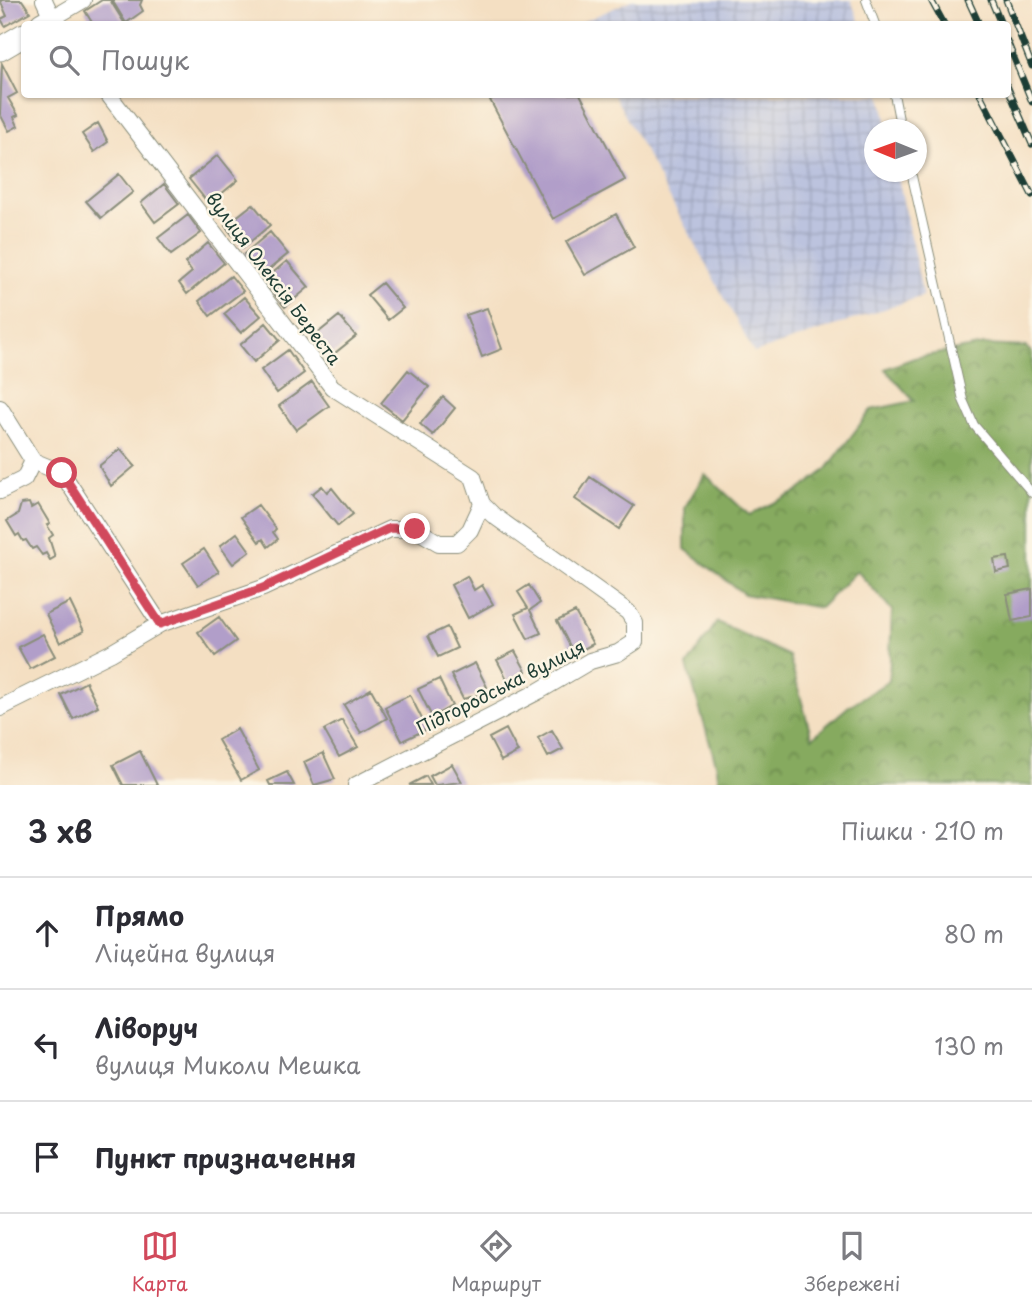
<!DOCTYPE html>
<html lang="uk">
<head>
<meta charset="utf-8">
<style>
  :root { --surface:#fff; --page:#f7f7f7; --text:#2b2b33; --muted:#7c7c81; --line:#e1e1e2; --accent:#d1495b }
  body { margin:0; font-family:"Playpen Sans",sans-serif; background:var(--page); color:var(--text) }
  .compass { position:absolute; left:864px; top:119px; width:63px; height:63px; border-radius:50%; background:var(--surface); box-shadow:0 2px 5px #0004; rotate:271deg }
  .stop { position:absolute; width:21px; height:21px; margin:-16px; border:5px solid #d1495b; border-radius:50%; background:#fff }
  .stop.end { background:#d1495b; border-color:#fff; box-shadow:0 2px 7px #0008 }
  .list { margin:0; padding:0; list-style:none }
  h2 { display:flex; justify-content:space-between; align-items:center; height:91px; margin:0; padding:0 28px; font-size:30px }
  h2 small { font-size:23px; font-weight:400; color:var(--muted) }
  .list li { display:grid; grid-template-columns:46px 1fr auto; gap:21px; align-items:center; box-sizing:border-box; height:112px; padding:0 28px; border-top:2px solid var(--line) }
  .list b { display:block; font-size:26px; white-space:nowrap }
  .list p { margin:0; font-size:23px; white-space:nowrap; color:var(--muted) }
  .list em { font-size:23px; font-style:normal; color:var(--muted) }
  .icon { flex:none; width:38px; height:38px; fill:none; stroke:currentColor; stroke-width:2; stroke-linecap:round; stroke-linejoin:round }
  .map { position:relative; flex:none; width:1032px; height:785px; overflow:hidden }
  .search { position:absolute; background:var(--surface); box-shadow:0 2px 5px #0004; left:21px; right:21px; top:21px; height:77px; display:flex; align-items:center; gap:18px; box-sizing:border-box; padding:0 24px; border-radius:7px; color:var(--muted); font-size:26px }
  .sheet { height:427px; background:var(--surface) }
  nav { display:flex; justify-content:space-around; align-items:center; box-sizing:border-box; height:98px; border-top:2px solid var(--line); background:var(--surface); font-size:19px; color:var(--muted) }
  nav a { display:grid; justify-items:center; gap:4px }
  nav .on { color:var(--accent) }
  .map>svg:first-child { display:block }
</style>
</head>
<body>
<div class="map">
<svg width="1032" height="785" viewBox="0 0 1032 785">
  <defs>
    <pattern id="industrial-grid" width="8" height="8" patternUnits="userSpaceOnUse" patternTransform="scale(1.75)"><rect width="8" height="8" fill="#bcc3de"/><path d="M0 4h8M4 0v8" fill="none" stroke="#a1a8bf"/></pattern>
    <pattern id="forest-crowns" width="20" height="18" patternUnits="userSpaceOnUse" patternTransform="scale(1.75)"><rect width="20" height="18" fill="#86aa5f"/><path d="M2 6a3 3 0 1 1 6 0M12 15a3 3 0 1 1 6 0" fill="none" stroke="#6d8c4f"/></pattern>
  </defs>
  <rect width="100%" height="100%" fill="#fcf5e5"/>
  <filter id="ink" filterUnits="userSpaceOnUse"><feTurbulence type="fractalNoise" baseFrequency=".0143" numOctaves="2"/><feDisplacementMap in="SourceGraphic" scale="14" xChannelSelector="R" yChannelSelector="G"/><feConvolveMatrix kernelMatrix="1 2 1 2 8 2 1 2 1" color-interpolation-filters="sRGB"/></filter>
  <filter id="wash" filterUnits="userSpaceOnUse"><feTurbulence type="fractalNoise" baseFrequency=".00686" numOctaves="4" result="noise"/><feDisplacementMap in="SourceGraphic" scale="28" xChannelSelector="R" yChannelSelector="G"/><feGaussianBlur stdDeviation="1.57" result="paint"/><feColorMatrix in="noise" values="0 0 0 0 0 0 0 0 0 0 0 0 0 0 0 0 0 1.4 0 .05"/><feComposite in="paint" operator="in"/></filter>
  <g filter="url(#wash)">
    <rect width="100%" height="100%" fill="#f4dfc2"/>
    <path fill="url(#industrial-grid)" d="M632,0H851L860,24H578Z
      M614,95H881L888,129L874,130V172H897L923,296L754,353Z"/>
    <path fill="url(#forest-crowns)" stroke="#52744a" stroke-width="2" d="M984,345L1026,347L1032,353V785H719L717,767L687,666L717,622L789,656L812,738L849,706L889,681L892,610L857,571L820,608L744,594L685,549V507L705,474L749,515L797,492L826,470L871,410L914,401L885,369L914,358Z"/>
    <g id="blocks">
      <path fill="#b19ec9" d="M0,0H22L30,12L5,26L1,19L7,16Z
        M102,0H110L125,24H93L85,11Z
        M112,0H142L140,5L143,11L126,23Z
        M2,64L17,93L8,98L18,115L14,117L18,126L9,131L0,114Z
        M501,94H580L625,180L553,219L490,100Z
        M98,123L108,142L94,152L82,134Z
        M218,155L238,180L209,204L189,179Z
        M119,174L133,192L101,218L86,201Z
        M164,184L179,204L155,222L141,203Z
        M253,204L270,225L243,248L225,226Z
        M616,214L634,247L585,275L566,242Z
        M188,215L201,233L171,255L158,238Z
        M270,232L288,254L262,275L244,254Z
        M208,243L224,263L187,294L179,283L192,272L185,263Z
        M287,261L309,287L285,307L263,281Z
        M231,276L243,291L210,316L199,301Z
        M382,283L403,308L388,320L367,295Z
        M244,297L261,316L241,333L224,314Z
        M487,308L502,349L482,357L466,315Z
        M339,316L356,336L330,357L313,337Z
        M266,323L280,340L254,362L240,345Z
        M288,350L304,373L277,393L261,370Z
        M408,370L429,387L402,420L381,403Z
        M312,382L329,406L296,430L279,406Z
        M443,397L455,408L433,435L420,424Z
        M120,449L135,466L111,486L99,466Z
        M590,477L634,506L619,529L575,499Z
        M322,486L327,492L332,488L353,514L338,526L312,494Z
        M29,503L31,508L38,504L50,524L47,525L53,535L49,538L55,557L50,560L46,553L42,555L36,547L32,549L26,540L23,541L19,534L16,536L7,521L18,514L21,504Z
        M258,505L276,529L273,532L278,539L268,547L263,539L259,542L241,517Z
        M237,533L250,551L233,564L220,546Z
        M204,549L219,572L198,585L183,563Z
        M1008,557L1010,569L996,572L994,559Z
        M467,576L474,590L482,585L493,604L468,618L451,585Z
        M529,585L540,603L530,610L541,633L528,639L515,614L528,608L518,592Z
        M1032,589V617L1012,621L1007,594Z
        M70,602L84,631L60,643L46,614Z
        M575,612L593,644L574,654L557,621Z
        M219,617L236,641L215,656L198,632Z
        M447,627L457,648L438,657L428,636Z
        M43,634L55,656L30,669L18,647Z
        M515,651L526,671L508,681L497,660Z
        M475,663L487,687L480,690L482,694L463,699L451,675Z
        M439,679L452,706L432,717L418,689Z
        M86,682L98,706L73,719L61,695Z
        M371,689L387,718L361,733L344,705Z
        M410,695L427,729L402,741L385,707Z
        M342,720L358,747L339,757L324,730Z
        M237,729L259,770L241,780L218,740Z
        M506,729L518,752L501,761L489,738Z
        M552,730L563,749L548,757L538,738Z
        M140,751L157,785H123L113,765Z
        M323,753L335,779L314,785L304,762Z
        M452,764L462,782L435,785L430,776Z
        M287,772L294,785H270L268,781Z
        M426,776L431,785H409Z"/>
    </g>
  </g>
  <g filter="url(#ink)">
    <use href="#blocks" fill-opacity="0" stroke="#8a8e7b" stroke-width="2"/>
    <g fill="none" stroke-linecap="round" stroke-linejoin="round">
      <g stroke="#8a8e7b" stroke-width="10">
        <path id="lane" d="M866,0L875,24
          M894,94L901,130
          M911,172L963,400L974,425L1032,493"/>
      </g>
      <g stroke="#8a8e7b" stroke-width="18">
        <path id="street" d="M44,0L55,24
          M51,19L83,0
          M108,94L332,387L473,477L482,504L493,515L628,612L635,623V642L618,653L590,661L539,691L356,785
          M0,408L33,461L62,473L160,624
          M0,491L24,479L33,461
          M0,708L111,653L160,624L263,588L390,529H415L439,543H457L470,530L482,504"/>
      </g>
      <g stroke="#8a8e7b" stroke-width="25">
        <path id="secondary" d="M42,24L51,19
          M0,49L24,35"/>
      </g>
      <use href="#lane" stroke="#fff" stroke-width="8"/>
      <use href="#street" stroke="#fff" stroke-width="16"/>
      <use href="#secondary" stroke="#fff" stroke-width="23"/>
      <g stroke="#1f3d34" stroke-width="7">
        <path id="rail" d="M931,0L944,24
          M968,0L979,24
          M991,0L1001,24
          M1006,0L1032,66
          M1007,41L1032,102
          M1007,86L1032,144
          M980,94L1032,195"/>
      </g>
      <use href="#rail" stroke="#fcf5e5" stroke-width="4.5" stroke-dasharray="13" stroke-linecap="butt"/>
    </g>
  </g>
  <g fill="none" stroke-linecap="round" stroke-linejoin="round" filter="url(#ink)">
    <path stroke="#d1495b" stroke-width="9" d="M62,473L160,624L263,588L390,528L415,529"/>
  </g>
  <g text-anchor="middle" stroke-width="5" stroke-linejoin="round" paint-order="stroke">
    <g font-size="18" fill="#1f3d34" stroke="#fcf5e5">
      <text transform="translate(273 279) rotate(53)" y="6">вулиця Олексія Береста</text>
      <text transform="translate(501 688) rotate(-27)" y="6">Підгородська вулиця</text>
    </g>
  </g>
</svg>
<svg class="compass" viewBox="-18 -18 36 36"><path d="M0-13l5 13h-10z" fill="#e53935"/><path d="M0 13l5-13h-10z" fill="#7c7c81"/></svg>
<div class="stop" style="left:62px;top:473px"></div>
<div class="stop end" style="left:415px;top:529px"></div>
<div class="search"><svg class="icon" aria-label="search" viewBox="0 0 24 24"><circle cx="10" cy="10" r="6"/><path d="M15 15l6 6"/></svg>Пошук</div>
</div>
<section class="sheet">
<h2>3 хв<small>Пішки · 210 m</small></h2>
<ul class="list">
<li><svg class="icon" aria-label="ahead" viewBox="0 0 24 24"><path d="M12 20V5M6 11l6-6 6 6"/></svg><div><b>Прямо</b><p>Ліцейна вулиця</p></div><em>80 m</em></li>
<li><svg class="icon" aria-label="left" viewBox="0 0 24 24"><path d="M17 20v-9H6M10 6l-5 5 5 5"/></svg><div><b>Ліворуч</b><p>вулиця Миколи Мешка</p></div><em>130 m</em></li>
<li><svg class="icon" aria-label="arrive" viewBox="0 0 24 24"><path d="M6 21V4h12l-3 4 3 4H6"/></svg><div><b>Пункт призначення</b></div></li>
</ul>
</section>
<nav>
<a class="on"><svg class="icon" aria-label="map" viewBox="0 0 24 24"><path d="M3 6l6-2 6 2 6-2v14l-6 2-6-2-6 2zM9 4v14M15 6v14"/></svg>Карта</a>
<a><svg class="icon" aria-label="directions" viewBox="0 0 24 24"><path d="M12 3l9 9-9 9-9-9zM9 14v-3h6M13 9l2 2-2 2"/></svg>Маршрут</a>
<a><svg class="icon" aria-label="saved" viewBox="0 0 24 24"><path d="M7 4h10v16l-5-4-5 4z"/></svg>Збережені</a>
</nav>
</body>
</html>
